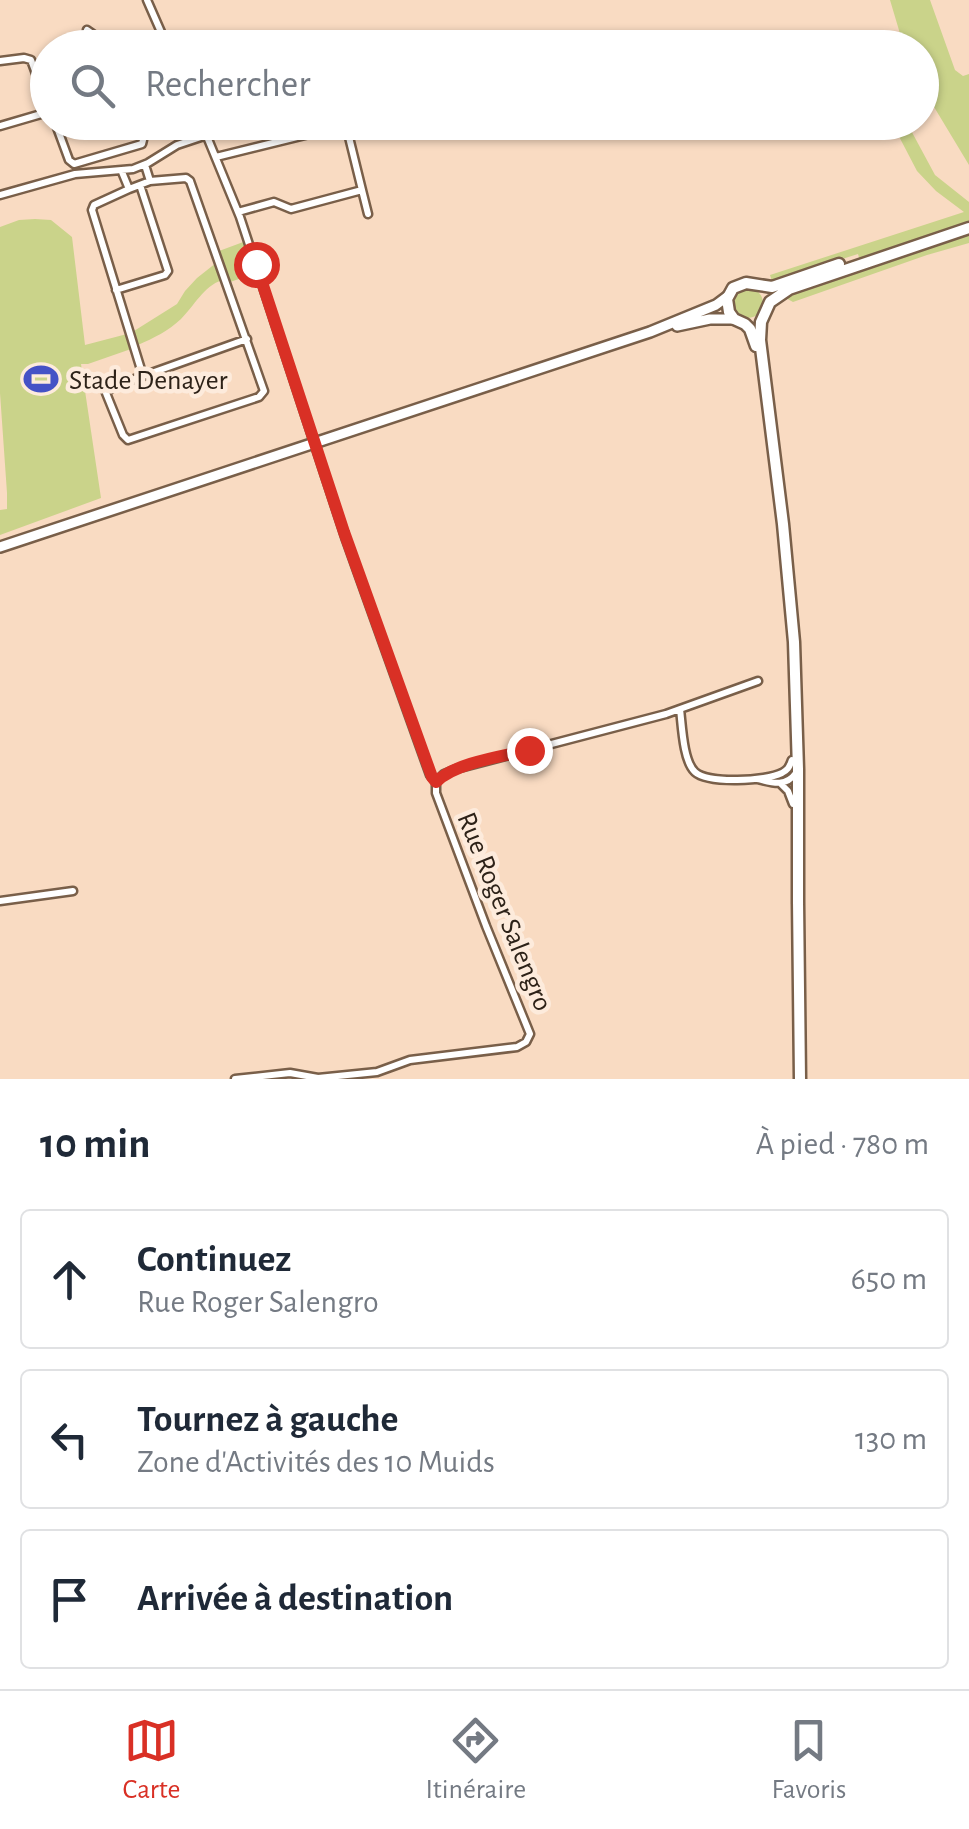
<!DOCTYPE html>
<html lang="fr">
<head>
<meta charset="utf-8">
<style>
  :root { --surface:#fff; --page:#f6f6f7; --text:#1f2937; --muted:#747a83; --line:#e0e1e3; --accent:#d93025 }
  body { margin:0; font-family:"Alegreya Sans",sans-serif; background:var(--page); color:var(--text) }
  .stop { position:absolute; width:30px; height:30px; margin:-22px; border:8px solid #d93025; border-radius:50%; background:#fff }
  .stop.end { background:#d93025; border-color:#fff; box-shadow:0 2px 10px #0008 }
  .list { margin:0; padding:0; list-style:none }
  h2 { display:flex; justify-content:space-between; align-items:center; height:130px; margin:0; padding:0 40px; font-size:42px }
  h2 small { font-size:32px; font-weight:400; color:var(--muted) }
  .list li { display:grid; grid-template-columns:65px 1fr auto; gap:30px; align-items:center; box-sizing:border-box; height:140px; margin:0 20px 20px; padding:0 20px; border:2px solid var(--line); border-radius:10px }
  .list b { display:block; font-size:38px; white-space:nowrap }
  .list p { margin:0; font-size:32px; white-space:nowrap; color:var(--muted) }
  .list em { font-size:32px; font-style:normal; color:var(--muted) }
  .icon { flex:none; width:55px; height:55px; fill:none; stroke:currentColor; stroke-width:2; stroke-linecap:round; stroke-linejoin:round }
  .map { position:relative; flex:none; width:969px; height:1079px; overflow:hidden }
  .search { position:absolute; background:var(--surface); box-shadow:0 2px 8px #0004; left:30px; right:30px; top:30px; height:110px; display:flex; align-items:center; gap:25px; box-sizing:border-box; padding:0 35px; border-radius:55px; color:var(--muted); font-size:38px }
  .sheet { height:610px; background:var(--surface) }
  nav { display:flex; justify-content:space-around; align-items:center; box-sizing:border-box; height:140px; border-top:2px solid var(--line); background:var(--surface); font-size:28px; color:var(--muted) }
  nav a { display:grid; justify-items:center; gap:5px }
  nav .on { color:var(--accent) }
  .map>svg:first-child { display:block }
</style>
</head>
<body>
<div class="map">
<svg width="969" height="1079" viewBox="0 0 969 1079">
  <rect width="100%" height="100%" fill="#f9dbc2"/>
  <path fill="#cad38a" d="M890,0H930L955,70L963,76L969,74V165L922,87V48L904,47Z
    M892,123H907L935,175L969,202V243L927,255L793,302L784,297L805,287L862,268L858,254L772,281L770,275L964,212L936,191L917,171Z
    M35,219L51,220L72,237L85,345L127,334L131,349L88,364H81L101,498L0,535V510L7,509V493L0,393V227L19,220Z
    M246,241L257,273L230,282L219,251Z
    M216,263L222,280C203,287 195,305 181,319C168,331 154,338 138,345L134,331L177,304L185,291L197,278Z
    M733 303a15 15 0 1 1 30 0a15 15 0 1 1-30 0Z"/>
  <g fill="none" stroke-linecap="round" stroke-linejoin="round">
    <g stroke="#795f49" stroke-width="11">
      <path id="minor" d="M147,0L168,48
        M87,30L97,37L103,48
        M0,61L24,58L31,60L48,106
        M55,122L69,160L74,164L142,144L143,140L136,122
        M201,122L240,217L346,540L430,775L436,782V793L486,926L530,1034L526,1042L517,1047L410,1060L377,1072L318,1078L290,1073L235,1079
        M0,126L48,112
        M216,157L346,125L362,190L291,209L274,202L238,212
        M122,172L129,189L150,181L145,165
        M129,189L94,205L92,210L143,376L112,387L106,393L123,435L128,440L259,397L264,391L190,181L186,178L150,181
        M362,190L368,214
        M0,195L75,174L133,169L148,163L177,145L207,135
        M116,290L165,275L168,271L140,185
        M143,376L247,339
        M680,709C682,725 683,761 695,772C708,784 766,781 782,773C789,769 789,767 792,760
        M758,779C773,783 786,787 796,773
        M436,782L444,774L456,769L666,714L758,681
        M781,784L788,791L793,804
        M0,901L73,891"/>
    </g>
    <g stroke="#795f49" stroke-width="14">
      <path id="secondary" d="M677,326L710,319H734
        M0,547L650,332L716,305L728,296"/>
    </g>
    <g stroke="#795f49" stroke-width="15">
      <path id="primary" d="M756,346L750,329L745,324L734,319L729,312L727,299L733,288L746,283L772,287L839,264
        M798,901L800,1079
        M798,904V769L794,642L783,524L760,340L761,322L770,302L789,289L969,228"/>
    </g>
    <use href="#minor" stroke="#fff" stroke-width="6"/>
    <use href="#secondary" stroke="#fff" stroke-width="9"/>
    <use href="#primary" stroke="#fff" stroke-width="10"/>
  </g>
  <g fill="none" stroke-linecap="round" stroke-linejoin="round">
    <path stroke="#d93025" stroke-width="12" d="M256,264L344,532L432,777L436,782C454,763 503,756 529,750"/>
  </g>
  <defs>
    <g id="stadium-bare" transform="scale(2.7)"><path d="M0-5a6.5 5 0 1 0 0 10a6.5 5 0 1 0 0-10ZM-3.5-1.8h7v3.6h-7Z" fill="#4552c6" stroke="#fdebdc" stroke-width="2.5" paint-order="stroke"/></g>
  </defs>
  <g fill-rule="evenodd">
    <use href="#stadium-bare" x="41" y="379"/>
  </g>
  <g text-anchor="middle" stroke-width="9" stroke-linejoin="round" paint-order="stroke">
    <g font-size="28" fill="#2d2218" stroke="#fdebdc" text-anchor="start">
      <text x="69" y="389">Stade Denayer</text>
    </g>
    <g font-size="28" fill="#2d2218" stroke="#fdebdc">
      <text transform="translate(506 911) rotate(68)" y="10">Rue Roger Salengro</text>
    </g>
  </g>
</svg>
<div class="stop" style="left:256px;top:264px"></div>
<div class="stop end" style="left:529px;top:750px"></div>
<div class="search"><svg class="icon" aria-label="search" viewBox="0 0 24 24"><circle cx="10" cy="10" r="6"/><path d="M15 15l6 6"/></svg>Rechercher</div>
</div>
<section class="sheet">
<h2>10 min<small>À pied · 780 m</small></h2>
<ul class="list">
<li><svg class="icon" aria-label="ahead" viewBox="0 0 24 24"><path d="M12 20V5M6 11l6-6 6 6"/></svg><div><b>Continuez</b><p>Rue Roger Salengro</p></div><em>650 m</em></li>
<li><svg class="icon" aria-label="left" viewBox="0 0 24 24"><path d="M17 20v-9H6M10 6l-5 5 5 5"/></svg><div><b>Tournez à gauche</b><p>Zone d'Activités des 10 Muids</p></div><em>130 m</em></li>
<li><svg class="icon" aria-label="arrive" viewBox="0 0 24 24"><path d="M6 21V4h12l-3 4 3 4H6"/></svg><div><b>Arrivée à destination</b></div></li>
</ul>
</section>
<nav>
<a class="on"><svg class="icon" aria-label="map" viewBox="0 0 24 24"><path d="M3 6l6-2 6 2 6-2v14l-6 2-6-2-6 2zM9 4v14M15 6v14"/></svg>Carte</a>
<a><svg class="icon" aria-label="directions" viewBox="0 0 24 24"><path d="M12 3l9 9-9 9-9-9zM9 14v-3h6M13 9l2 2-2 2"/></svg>Itinéraire</a>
<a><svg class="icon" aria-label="saved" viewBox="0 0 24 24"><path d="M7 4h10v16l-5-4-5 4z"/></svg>Favoris</a>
</nav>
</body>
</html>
